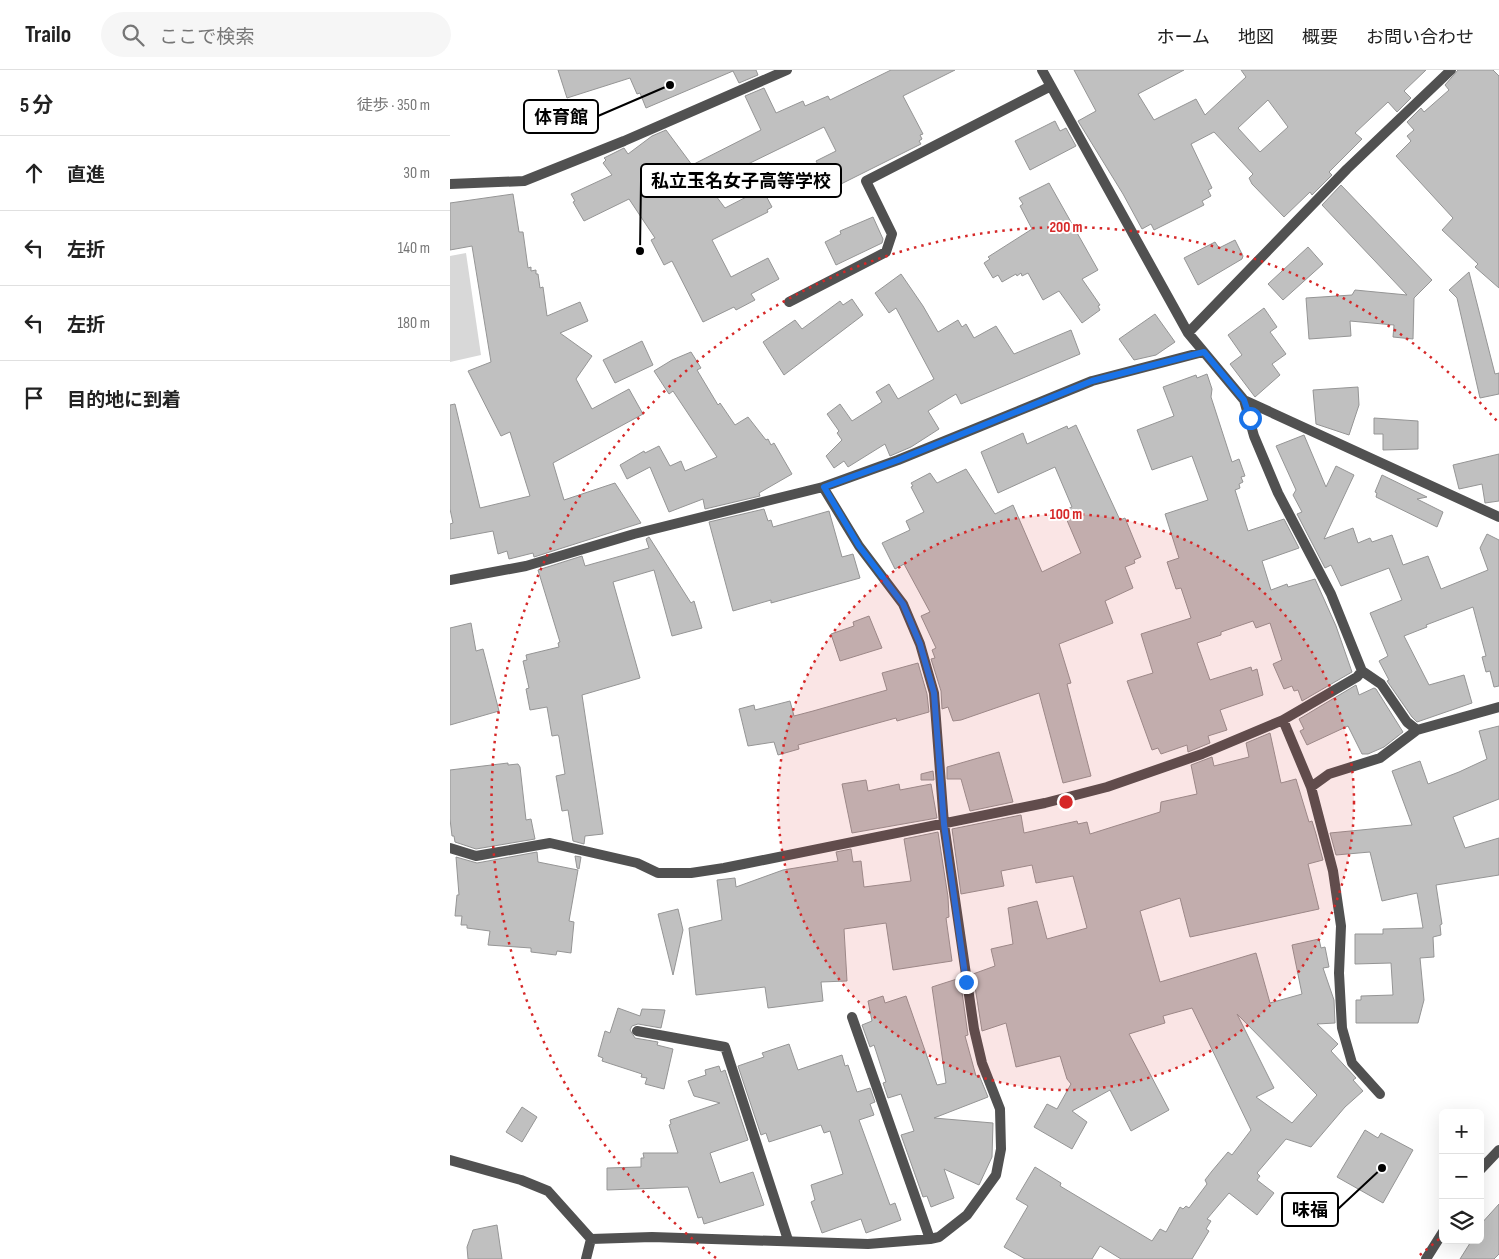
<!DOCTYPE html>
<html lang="ja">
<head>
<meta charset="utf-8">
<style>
  :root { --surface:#fff; --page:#f6f6f6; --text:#222; --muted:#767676; --line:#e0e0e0 }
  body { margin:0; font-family:"Sofia Sans Condensed","Noto Sans JP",sans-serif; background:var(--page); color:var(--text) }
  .controls { position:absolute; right:15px; bottom:15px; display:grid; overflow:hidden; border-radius:8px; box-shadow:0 5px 20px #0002 }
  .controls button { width:45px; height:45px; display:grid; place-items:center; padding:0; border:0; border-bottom:1px solid var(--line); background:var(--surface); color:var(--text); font:25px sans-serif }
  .stop { position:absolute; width:15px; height:15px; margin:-11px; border:4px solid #1a73e8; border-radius:50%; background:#fff }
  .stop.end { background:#1a73e8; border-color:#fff; box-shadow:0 1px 5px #0008 }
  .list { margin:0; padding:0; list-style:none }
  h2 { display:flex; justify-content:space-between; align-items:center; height:65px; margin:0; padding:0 20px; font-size:21px }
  h2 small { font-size:16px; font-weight:400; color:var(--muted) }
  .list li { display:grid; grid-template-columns:32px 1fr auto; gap:15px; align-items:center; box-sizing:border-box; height:75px; padding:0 20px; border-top:1px solid var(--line) }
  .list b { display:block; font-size:19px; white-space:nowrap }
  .list em { font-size:16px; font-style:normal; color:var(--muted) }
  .icon { flex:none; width:28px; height:28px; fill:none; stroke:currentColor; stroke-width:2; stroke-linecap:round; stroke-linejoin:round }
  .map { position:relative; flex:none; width:1049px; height:1189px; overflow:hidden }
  header { display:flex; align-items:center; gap:30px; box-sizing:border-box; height:70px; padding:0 25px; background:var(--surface); border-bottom:1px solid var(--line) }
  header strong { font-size:24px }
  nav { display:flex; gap:28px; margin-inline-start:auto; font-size:18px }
  .search { width:350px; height:45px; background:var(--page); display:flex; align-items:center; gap:12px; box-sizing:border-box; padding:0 18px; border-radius:28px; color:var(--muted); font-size:19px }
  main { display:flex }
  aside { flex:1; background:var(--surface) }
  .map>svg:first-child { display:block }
</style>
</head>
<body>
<header>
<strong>Trailo</strong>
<div class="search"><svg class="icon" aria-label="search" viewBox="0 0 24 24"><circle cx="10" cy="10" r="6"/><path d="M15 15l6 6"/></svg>ここで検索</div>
<nav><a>ホーム</a><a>地図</a><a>概要</a><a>お問い合わせ</a></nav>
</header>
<main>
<aside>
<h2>5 分<small>徒歩 · 350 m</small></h2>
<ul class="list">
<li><svg class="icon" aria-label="ahead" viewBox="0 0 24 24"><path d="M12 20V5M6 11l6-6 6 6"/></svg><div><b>直進</b></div><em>30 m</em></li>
<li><svg class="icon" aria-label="left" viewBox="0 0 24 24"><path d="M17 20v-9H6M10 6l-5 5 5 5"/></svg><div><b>左折</b></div><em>140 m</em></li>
<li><svg class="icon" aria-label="left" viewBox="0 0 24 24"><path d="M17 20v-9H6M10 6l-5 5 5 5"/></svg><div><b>左折</b></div><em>180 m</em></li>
<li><svg class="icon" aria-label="arrive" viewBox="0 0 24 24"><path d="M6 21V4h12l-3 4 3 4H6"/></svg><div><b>目的地に到着</b></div></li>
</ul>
</aside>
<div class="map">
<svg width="1049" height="1189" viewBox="0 0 1049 1189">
  <rect width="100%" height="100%" fill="#fff"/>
  <path fill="#d8d8d8" d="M16,183L31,285L0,292V186Z"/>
  <path fill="#c0c0c0" stroke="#959595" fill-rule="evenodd" d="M108,0H306L308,5L289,13L283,1L196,38L190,23L187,24L180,8L117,28Z
    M441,0H505L453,26L473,64L470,65L472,69L469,71L471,74L383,118L381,113L379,114L366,91L386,81L374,57L257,114L275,138L306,122L308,127L315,124L322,137L317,140L318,142L262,170L281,207L318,188L329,209L301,224L305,230L286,240L284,237L253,252L222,191L214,195L201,170L205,168L179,129L134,151L123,132L125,131L121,124L162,105L153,93L156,90L154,88L174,78L178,84L202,66L216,60L242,95L311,60L295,26L314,18L326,43L353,31L355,36L378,26L380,30Z
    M624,0H734L688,24L704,50L746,29L755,45L796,7L791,0H976L954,21L961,28L947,42L938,32L905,63L912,69L879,102L882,105L862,125L860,122L834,147L802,114L799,108L803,104L764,62L741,74L762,118L758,120L761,126L752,131L754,135L704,160L701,154L692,159L673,124L628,51L646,41ZM818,30L838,57L810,82L788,58Z
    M1008,0H1043L1049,6V218L1025,197L1028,194L992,160L1003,148L946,86L961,71L957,66L964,60L957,52L971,38L974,42L999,20L995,15Z
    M605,51L610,61L616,58L626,76L580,100L565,71Z
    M599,113L648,200L632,209L650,235L648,236L650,240L632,253L609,221L593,230L578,203L572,206L571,203L567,206L566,204L552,212L548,205L543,208L534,193L540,189L538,187L582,159L570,136L573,134L569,128Z
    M891,115L982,210L964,228L963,269L943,267L944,255L900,251L901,266L859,269L856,228L902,225L905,220L957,225L872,135Z
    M63,124L69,162H73L78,198L81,197V201L86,200V204H88L90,218L93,217L97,246L130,232L138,251L110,263L142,286L126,309L142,339L179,319L193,344L103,393L114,430L165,413L191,453L84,487L83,483L59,489L57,481L48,484L43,461L0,469V454L3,453L0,439V335L5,334L30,438L80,426L60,362L51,366L18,301L41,292L22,176L0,180V133Z
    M423,147L433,169L432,173L386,195L375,172L391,164L390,161Z
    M785,170L793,186L792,189L748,215L734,188L765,172L769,178Z
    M858,177L873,194L833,230L818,214Z
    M1019,202L1045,304L1049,303V324L1030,328L1007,228L999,220Z
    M451,204L473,236L488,262L508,250L512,257L516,254L524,268L546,256L564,284L621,260L630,284L511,334L506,324L478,341L489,359L461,377L440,386L435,374L398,397L394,391L384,398L376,386L392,370L387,363L389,361L377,344L390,334L402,351L432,332L426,322L439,314L448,329L484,309L446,238L439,243L425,223Z
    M402,229L413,245L334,305L313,272L345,250L352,259L390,231L393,235Z
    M814,238L827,257L820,262L836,284L822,294L830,305L805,327L780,294L792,285L778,265Z
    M705,244L725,272L706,285L684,290L669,269Z
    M192,271L203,295L165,313L153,290Z
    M241,282L251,298L247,300L268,335L270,333L285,355L298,347L316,370L318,369L321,375L324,373L342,404L309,423L310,426L255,439L253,429L219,442L200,397L177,409L170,395L194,381L195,383L209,376L220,396L231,391L235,401L267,387L223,321L219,324L204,301L222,290Z
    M757,304L762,319L761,327L782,392L789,389L795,406L791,407L793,412L789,414L790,418L785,420L798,461L834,449L849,478L812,491L821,520L837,514L838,517L865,509L886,556L902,602L852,631L848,620L844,621L842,616L834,619L823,594L832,590L820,553L806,558L803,551L771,562V565L747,573L760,610L801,597L802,601L807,599L813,625L770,640L777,660L758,666L760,673L738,682L737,675L711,684L708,678L702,680L677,611L703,603L691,564L741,548L731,518L726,519L717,492L729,488L715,444L758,430L742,386L702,400L687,360L724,346L713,317L746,305L747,308Z
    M908,317L909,335L899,365L866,354L863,320Z
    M924,348L968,351V379L933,380V364H924Z
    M626,355L670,450L675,448L691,487L684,490L685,493L675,497L683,518L655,531L663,553L609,574L621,613L617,614L641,706L613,713L589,623L511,650L503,651L498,637L492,639L491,621L481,589L485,588L482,580L486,578L471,546L480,542L454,494L445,499L432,473L460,460L456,451L474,442L461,417L463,416L461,413L480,403L487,413L516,399L545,444L563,435L592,502L631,483L613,441L622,437L605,397L548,423L531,382L573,363L577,374L617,356L618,359Z
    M854,365L876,417L886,396L904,405L874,469L903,458L908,473L920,468L922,472L942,465L953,495L978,486L991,519L1038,500L1030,478L1037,464L1049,470V616L1044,617L1040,601L1036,602L1032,587L1036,586L1023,537L976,555L977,557L954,566L979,615L1014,605L1022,633L967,652L962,647L937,611L939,610L929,591L938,586L920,543L952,530L939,498L891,516L881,495L875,498L847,444L852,442L843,425L846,420L826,376Z
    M1049,384V431L1035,433L1032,414L1009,419L1003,395Z
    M932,405L977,427L967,429L993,442L987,457L926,427L927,423L925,422Z
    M314,439L318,451L321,450L323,457L379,441L392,487L403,484L410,508L321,533V530L283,541L259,452Z
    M199,467L241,533L244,531L252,558L222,566L204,500L163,512L190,608L132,625L153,764L135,766L134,774L123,771L118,740L112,741L106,706L115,704L109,667L108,665L102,666L97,637L80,640L76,619L79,618L73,591L77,590L76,585L109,577L108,573L110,572L88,500L132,486L135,496L199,478L196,469Z
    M419,546L432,578L390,591L381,564L404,556L403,552Z
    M21,553L26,581L33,579L49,641L0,655V558Z
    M468,593L477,624L479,642L447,651L446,648L348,675L349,679L328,685L324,672L298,676L289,639L304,635L305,640L340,631L344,646L363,641L437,620L432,603Z
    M906,615L909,625L924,618L926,619L953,662L934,677L918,684H912L898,656L857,675L850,661L854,659L849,649Z
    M1049,656V729L1003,747L1015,778L1049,768V805L986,815L992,854L990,855L991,865L983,867L984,887L970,888L974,930L968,953H906V930H911V926L943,925L941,893L905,894V864H933V859L973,858L967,823L932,831L920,782L886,785L880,763L962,755L942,701L970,691L978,714L1009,702L1037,689L1029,661Z
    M820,663L831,713L846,709L859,752L862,751L866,764L873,790L858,794L869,839L740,867L730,828L690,841L710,912L806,883L820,933L852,924L842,875L869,869L871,878L875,877L879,897L873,898L884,930L885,953L867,954L888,974L881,981L906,1008L903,1010L913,1021L895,1037L861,1077L836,1069L807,1103L810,1106L807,1110L824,1123L807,1145L779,1123L757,1149L761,1151L756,1159L759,1161L742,1189H671L650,1176L642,1189H575L554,1177L578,1136L566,1129L585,1097L611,1113L610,1116L702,1171L710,1159L716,1162L730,1137L733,1139L736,1136L739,1138L757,1114L755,1110L762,1101L778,1082L782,1085L801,1060L742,938L713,946L715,953L679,964L719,1040L681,1061L660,1020L622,1041L637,1052L622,1079L584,1057L597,1034L607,1039L621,1014L617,1009L610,986L566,997L556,953L532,961L523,904L545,896L541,879L563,874L558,838L587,831L597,869L637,858L623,806L586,813L582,795L551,801L554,816L511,824L502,759L571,745L574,763L627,751L628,754L637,752L640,764L710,742L711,732L747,724L741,695L762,687L764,696L799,687L796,673ZM787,944L867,1025L842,1053L806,1027L824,1018Z
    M549,682L563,732L520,741L511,709H497V697Z
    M58,693V695L68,694L70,697L76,750L81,749L85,769L26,779L5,772L4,766H2L0,749V700Z
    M483,701L484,710H471V704Z
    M416,710L418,721L449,714L450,720L481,714L487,748L402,763L392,714Z
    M488,762L498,827L499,847L496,848L502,891L443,900L436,853L394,859L397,911L371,912L373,931L318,938L315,917L246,925L239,858L272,850L267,810L285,808L286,817L333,800L388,791L386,782L401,779L403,792L411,791L414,817L461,811L454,769Z
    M87,782L88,792L128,800L119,851L124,852L121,883L107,881L106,885L81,882V878L38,875L40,861L17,858V855H11L12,846H5L7,825H9L6,787L27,793Z
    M125,786L131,787L129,799L127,798Z
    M228,839L233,860L223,905L208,844Z
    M510,908L518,965L515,966L526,1006L529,1005L538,1027L484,1048L543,1053L542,1087L529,1115L494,1099L504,1128L481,1137L477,1126L473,1127L451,1065L464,1061L451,1024L438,1028L433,1013L436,1012L424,975L420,977L412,955L422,951L418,931L433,926L435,933L456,926L487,1015L496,1013L482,917Z
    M168,938L190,946L192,939L215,940L211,958L188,954L182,956L180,960L185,968L208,972L207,975L223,979L214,1019L195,1014L197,1008L191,1007L192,1004L152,991L153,988L148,986L155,961L160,963Z
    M339,974L348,1000L392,985L395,996L398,995L407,1022L420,1018L425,1032L420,1034L424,1045L409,1050L440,1135L445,1133L451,1150L416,1163L411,1149L372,1163L361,1132L365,1130L361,1115L393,1104L380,1061L374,1063L371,1055L319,1072L316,1063L311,1065L288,996L314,987L312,983Z
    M269,996L271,1002L275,1000L298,1070L260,1083L270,1113L303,1102L314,1135L254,1154L252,1147L248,1148L238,1117L157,1120V1098L191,1097V1088H194L193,1083H228L219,1055L221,1054L220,1050L270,1033L244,1026L238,1011L256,1005L255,1000Z
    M72,1037L87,1047L72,1072L56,1062Z
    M915,1060L928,1068L931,1063L963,1080L933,1133L887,1107Z
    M1049,1134V1184L1044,1189H1010L1022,1170H1030V1155Z
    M47,1155L52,1189H18L17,1177L23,1160Z"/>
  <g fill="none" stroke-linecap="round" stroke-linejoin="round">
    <path stroke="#515151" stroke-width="10" d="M592,0L738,263L794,330L1049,447
      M0,114L74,111L174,71L337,0
      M339,232L436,182L442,164L416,111L601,16
      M738,263L897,99L1001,0
      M794,330L804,366L828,423L881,524L912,601L931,614L957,652L967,660L1049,637
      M0,510L76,496L184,464L373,417L448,390L642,311L753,282
      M833,650L861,717L883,801L891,856L889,903L892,958L902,993L930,1024
      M861,717L879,704L930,688L967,660
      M0,778L26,786L100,773L187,793L208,803H241L274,798L595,733L657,717L752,684L833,650L907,607L912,601
      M402,947L480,1169
      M187,961L275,977L338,1170
      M0,1090L71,1110L98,1121L141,1169
      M1030,1100L1049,1080
      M141,1169L202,1167L418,1174L480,1169L489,1167L517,1145L546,1105L551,1079L550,1039L532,993L524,959L494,754L484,623L470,574L453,534L409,476L373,417
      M136,1189L141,1169
      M976,1189L993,1162"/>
  </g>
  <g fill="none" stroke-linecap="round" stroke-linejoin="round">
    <path stroke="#1a73e8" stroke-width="6" d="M516,912L494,754L484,623L470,574L453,534L409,476L374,417L448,390L642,311L754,282L794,330L800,348"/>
  </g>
  <circle cx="616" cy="732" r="288" fill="#d62828" fill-opacity=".12"/>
  <g fill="none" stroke="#d62828" stroke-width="2.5" stroke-dasharray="2.5 5">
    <circle cx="616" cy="732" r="288"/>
    <path d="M989 1169A575 575 0 0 1 966 1188M266 1188A575 575 0 1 1 1047 351"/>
  </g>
  <circle cx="616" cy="732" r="8" fill="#d62828" stroke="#fff" stroke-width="2.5"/>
  <g font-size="15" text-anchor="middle" font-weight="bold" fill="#d62828" stroke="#fff" stroke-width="4" stroke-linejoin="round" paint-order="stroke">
    <text x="616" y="162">200 m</text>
    <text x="616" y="449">100 m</text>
  </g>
  <path fill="none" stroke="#000" stroke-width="2" d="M220 15L148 46M190 181L191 111M932 1098L888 1139"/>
  <g fill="#000" stroke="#fff" stroke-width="2">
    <circle cx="220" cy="15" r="5"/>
    <circle cx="190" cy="181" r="5"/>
    <circle cx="932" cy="1098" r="5"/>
  </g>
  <g fill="#fff" stroke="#000" stroke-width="2">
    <rect x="74" y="30" width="74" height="33" rx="5"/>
    <rect x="191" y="94" width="200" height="33" rx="5"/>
    <rect x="832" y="1123" width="56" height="33" rx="5"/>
  </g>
  <g font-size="18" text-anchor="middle" font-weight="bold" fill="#000">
    <text x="111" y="53">体育館</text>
    <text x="291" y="117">私立玉名女子高等学校</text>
    <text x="860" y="1146">味福</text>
  </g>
</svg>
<div class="controls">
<button>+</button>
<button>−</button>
<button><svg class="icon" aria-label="layers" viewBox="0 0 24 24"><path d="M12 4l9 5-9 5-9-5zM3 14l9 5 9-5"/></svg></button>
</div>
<div class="stop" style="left:800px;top:348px"></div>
<div class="stop end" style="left:516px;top:912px"></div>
</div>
</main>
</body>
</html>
